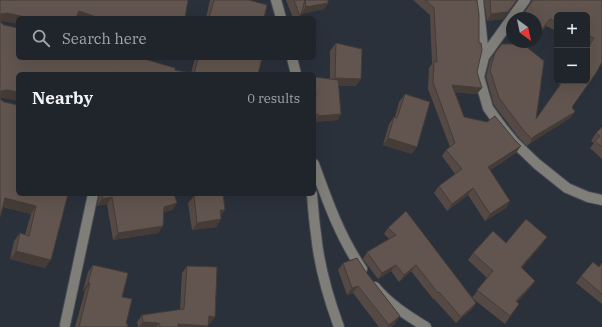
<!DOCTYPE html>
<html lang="en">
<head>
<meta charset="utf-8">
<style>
  :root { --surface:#20252c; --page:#2d3138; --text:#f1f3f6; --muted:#a2a5a9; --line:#3d4248 }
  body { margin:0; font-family:"IBM Plex Serif",serif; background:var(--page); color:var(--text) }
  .controls { position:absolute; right:12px; top:12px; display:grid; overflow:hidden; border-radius:6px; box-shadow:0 4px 16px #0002 }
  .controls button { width:36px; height:36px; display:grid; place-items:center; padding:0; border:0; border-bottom:1px solid var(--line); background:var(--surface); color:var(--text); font:20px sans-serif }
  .compass { position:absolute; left:506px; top:12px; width:36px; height:36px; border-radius:50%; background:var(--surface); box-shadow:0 4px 16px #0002; rotate:147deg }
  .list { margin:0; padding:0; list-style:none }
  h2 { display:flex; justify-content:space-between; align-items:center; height:52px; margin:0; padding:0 16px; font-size:17px }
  h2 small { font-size:13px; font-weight:400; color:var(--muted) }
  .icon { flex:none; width:22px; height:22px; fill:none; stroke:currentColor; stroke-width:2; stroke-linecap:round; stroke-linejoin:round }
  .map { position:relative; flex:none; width:602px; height:327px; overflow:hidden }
  .search { position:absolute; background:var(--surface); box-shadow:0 4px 16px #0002; left:16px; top:16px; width:300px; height:44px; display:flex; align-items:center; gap:10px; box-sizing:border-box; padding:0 14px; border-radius:6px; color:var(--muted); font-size:15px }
  .panel { position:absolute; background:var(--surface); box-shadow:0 4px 16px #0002; left:16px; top:72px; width:300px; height:124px; border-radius:6px }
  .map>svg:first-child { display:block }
</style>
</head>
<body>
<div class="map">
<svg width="602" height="327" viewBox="0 0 602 327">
  <rect width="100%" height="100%" fill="#2b313b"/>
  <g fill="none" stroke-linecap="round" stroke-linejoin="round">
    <g stroke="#474d56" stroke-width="12">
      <path id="minor" d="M276,0L281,18
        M478,0L484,57L479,77L488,108L501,126L514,142L537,164L567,188L588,197L602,200
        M484,57L525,0
        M292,58L296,74
        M314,164C327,200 340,237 362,269
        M312,194C313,207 314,221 316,234C319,266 328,297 339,327
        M375,287C389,304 408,316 426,327
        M65,325L93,194"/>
    </g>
    <use href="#minor" stroke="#807e78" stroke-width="10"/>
  </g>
  <path fill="#544944" d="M0,0L185,18H18L0,21L1,23L4,25L175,70L191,73L195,58H262L258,74H18L1,98H0L18,194H68L45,268L10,259L14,241L20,233L25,235L31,214L3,207L0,217Z
    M210,0H249L264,18H206Z
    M286,0H328V3L324,9L301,14L300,18H293Z
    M413,0H477V94L455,92L464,117L516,153L490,170L510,201L506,208L485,221L468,195L447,211L434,193L439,186L455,174L442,156L446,150L450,147L428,89L429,68L432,64L430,15Z
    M484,0H517L503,19L487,21Z
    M531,0H602V62L572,107L575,112L570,118L529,144L527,146L519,138L494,105L486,77L490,60L502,44H520L517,42H533L528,48L536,119L587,81V48L589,45L587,44V15H557V31L546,26L536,38V18L530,3Z
    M512,29V38L508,35Z
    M336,43L356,86H339L341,114L337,120L314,122V77L330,79V51Z
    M405,94L412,154L383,145L389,124L394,117H395L399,102Z
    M602,127V159L590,148L594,143L591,141L596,133Z
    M99,194H174L177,203L172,210L164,212L163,226L158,233L113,240L107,204L97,206Z
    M194,196L221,216V219L216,227L192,230L188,203Z
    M388,228L476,303L472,309L456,323L434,299H433L411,271L399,282L391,271L378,279L363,259L367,252L389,239L384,234Z
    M506,243L542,244L521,268L535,281L530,288L517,302L519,304L505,324L472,298L487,278L468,260L473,253Z
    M343,263L395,324L391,327H379L353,293L347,295L338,270Z
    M602,263V304L576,283L581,276L599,267Z
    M93,265L122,297L126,324L127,327H75L85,291L83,290L88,272Z
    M187,266L210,324H208L207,327H138L137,322L142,315L180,310L182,273Z"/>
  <path fill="#453c37" d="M517,0L503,19L487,21L491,14Z
    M328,3L324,9L301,14L306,7Z
    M79,11L99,18H74Z
    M7,13L25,17L24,18H18V24L1,21H0V16L1,14Z
    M114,72L121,74H112Z
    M335,78L361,79L356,86H330Z
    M452,85L482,88L477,94L448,92Z
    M7,90L18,92V101L1,98H0V93L1,91Z
    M575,112L570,118L529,144L533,137Z
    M318,114L314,120V115Z
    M341,114L337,120L314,122L318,116Z
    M388,138L417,147L412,154L383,145Z
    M521,146L516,153L484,174L488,167Z
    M473,188L468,195L447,211L452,204Z
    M112,197L107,204L97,206L102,199Z
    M5,198L36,206L31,214L0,206Z
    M510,201L506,208L485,221L490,214Z
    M177,203L172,210L159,214L164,207Z
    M220,210H225L220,217Z
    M221,219L216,227L192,230L197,223Z
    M163,226L158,233L113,240L118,233Z
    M547,237L542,244L516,275L521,267Z
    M16,251L51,260L45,268L10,259Z
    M396,265L391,271L378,279L382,273Z
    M416,265L411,271L399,282L404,275Z
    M535,281L530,288L511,309L516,301Z
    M88,283H90L85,291L83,290Z
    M358,286L353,293L347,295L352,288Z
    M476,303L472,309L456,323L461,317Z
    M519,304L514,312L505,324L510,316Z
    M209,316L215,317L210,324L204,323Z
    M400,316L395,324L391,327H387L389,325Z
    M143,322L159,323L156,327H139Z
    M178,324L208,326L207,327H175Z"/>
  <path fill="#62554f" stroke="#453c37" d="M0,0H188L185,18H99L79,11L76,18H27L25,17L7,13L1,14L0,16Z
    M214,0H249L267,5L264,18H209Z
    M294,0H328V3L306,7L305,0L300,17Z
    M425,0H477L479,15V43H481L482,50L477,72L482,88L452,85L464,117L487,122L495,116L514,139L521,146L488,167L510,201L490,214L473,188L452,204L439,186L462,169L446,150L455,143L433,82L434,61L437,62L434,8Z
    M490,0H517L508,12L491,14Z
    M533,0H602V62L596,73L572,107L575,112L533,137L532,139L524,131L499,98L490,70L495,53L502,44H523L544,61L536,119L563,81H587V49L594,38L587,35V15H557V22L550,19L536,37V18H520Z
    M0,20L1,23L4,25L18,28V58H141L175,68V70L194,74L198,58H262L258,74H121L114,72L113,74H18V92L7,90L1,91L0,93Z
    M336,43L362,49L361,79L335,78Z
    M314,77L338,80L341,114L318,116V114L314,115V95H316Z
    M405,94L430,102L417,147L388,138L394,117L397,118Z
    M0,97L1,100L4,102L18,105V194H68L51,260L16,251L20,233L29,236L36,206L5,198L0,217Z
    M602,127V147L595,141L600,136L596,133Z
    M103,194H174L177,203L164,207L163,226L118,233L112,197L102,199Z
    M205,194H223L225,210H220L221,219L197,223L194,196Z
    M406,211L476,303L461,317L439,292L438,293L416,265L404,275L396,265L382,273L367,252L396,235L388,228Z
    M526,219L547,237L521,267L535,281L516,301L519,304L510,316L477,290L493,271L473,253L493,231L506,243Z
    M357,258L366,272L400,316L389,325L358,286L352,288L343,263Z
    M593,262L599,267L602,263V294L581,276Z
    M93,265L128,273L122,297L132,299L126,324H128L127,327H79L90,283H88Z
    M187,266L217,267L215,317L209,316L208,326L178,324V327H160L159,323L143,322L142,315L184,309Z"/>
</svg>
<div class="controls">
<button>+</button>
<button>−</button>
</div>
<svg class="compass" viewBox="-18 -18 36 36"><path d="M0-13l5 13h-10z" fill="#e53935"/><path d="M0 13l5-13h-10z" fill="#a2a5a9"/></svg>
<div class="search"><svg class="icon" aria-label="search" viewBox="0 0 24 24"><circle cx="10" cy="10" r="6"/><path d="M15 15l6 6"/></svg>Search here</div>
<section class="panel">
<h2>Nearby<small>0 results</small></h2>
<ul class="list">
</ul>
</section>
</div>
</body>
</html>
